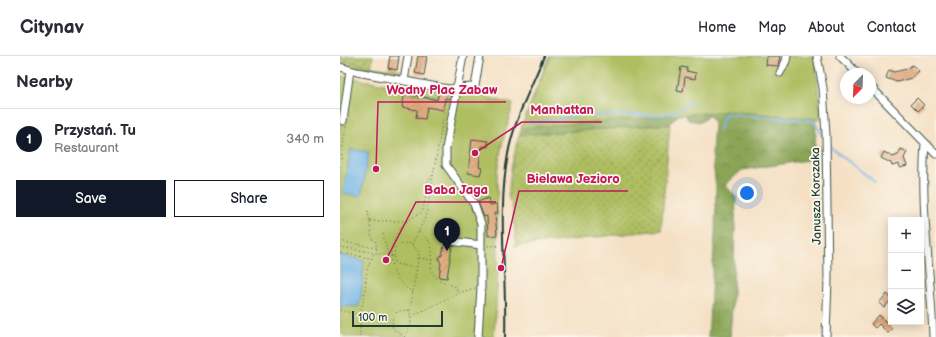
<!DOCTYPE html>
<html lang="en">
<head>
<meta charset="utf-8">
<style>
  :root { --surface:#fff; --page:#f2f2f3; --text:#2b2b33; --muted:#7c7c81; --line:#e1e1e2; --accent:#111827 }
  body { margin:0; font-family:"Balsamiq Sans",sans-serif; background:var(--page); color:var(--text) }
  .controls { position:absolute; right:12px; bottom:12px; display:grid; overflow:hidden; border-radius:0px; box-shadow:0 2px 10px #0003 }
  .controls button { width:36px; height:36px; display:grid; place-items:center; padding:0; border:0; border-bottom:1px solid var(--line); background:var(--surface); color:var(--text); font:20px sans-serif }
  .compass { position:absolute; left:500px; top:12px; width:36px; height:36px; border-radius:50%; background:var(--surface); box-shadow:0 2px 10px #0003; rotate:203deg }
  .scale { position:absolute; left:12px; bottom:10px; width:91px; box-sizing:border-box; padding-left:4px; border:2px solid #1f3d34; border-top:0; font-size:11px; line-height:14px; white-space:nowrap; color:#1f3d34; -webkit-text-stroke:3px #fbf7ec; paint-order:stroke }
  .you { position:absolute; left:407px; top:137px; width:14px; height:14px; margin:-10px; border:3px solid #fff; border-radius:50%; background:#1a73e8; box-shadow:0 0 0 6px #1a73e833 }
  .badge { display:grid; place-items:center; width:26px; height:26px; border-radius:50%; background:var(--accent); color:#fff; font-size:13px; font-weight:700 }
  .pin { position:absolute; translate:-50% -33px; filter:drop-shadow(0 1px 2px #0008) }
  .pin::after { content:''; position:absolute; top:21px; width:14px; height:12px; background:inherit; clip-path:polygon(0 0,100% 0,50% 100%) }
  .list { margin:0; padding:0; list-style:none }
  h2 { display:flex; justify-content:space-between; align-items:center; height:52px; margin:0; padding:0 16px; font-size:17px }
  h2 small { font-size:13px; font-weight:400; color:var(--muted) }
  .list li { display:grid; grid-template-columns:26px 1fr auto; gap:12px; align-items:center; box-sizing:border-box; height:60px; padding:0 16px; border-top:1px solid var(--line) }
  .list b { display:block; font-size:15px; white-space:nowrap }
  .list p { margin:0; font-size:13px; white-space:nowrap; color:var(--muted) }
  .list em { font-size:13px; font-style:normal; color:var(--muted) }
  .actions { display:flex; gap:8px; padding:12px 16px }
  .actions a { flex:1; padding:9px 0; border:1px solid var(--accent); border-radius:0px; text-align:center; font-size:14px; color:var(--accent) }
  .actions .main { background:var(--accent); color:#fff }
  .icon { flex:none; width:22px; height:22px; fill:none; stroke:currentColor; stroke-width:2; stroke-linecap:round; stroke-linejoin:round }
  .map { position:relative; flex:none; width:596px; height:281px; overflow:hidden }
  header { display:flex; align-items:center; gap:24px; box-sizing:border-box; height:56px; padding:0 20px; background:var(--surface); border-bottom:1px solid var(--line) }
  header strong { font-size:19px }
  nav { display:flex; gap:22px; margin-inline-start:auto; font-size:14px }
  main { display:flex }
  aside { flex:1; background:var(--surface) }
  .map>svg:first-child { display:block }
</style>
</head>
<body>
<header>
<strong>Citynav</strong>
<nav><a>Home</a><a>Map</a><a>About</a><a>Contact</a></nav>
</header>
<main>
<aside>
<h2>Nearby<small></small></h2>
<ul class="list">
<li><span class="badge">1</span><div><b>Przystań. Tu</b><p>Restaurant</p></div><em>340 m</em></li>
</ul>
<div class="actions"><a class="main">Save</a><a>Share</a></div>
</aside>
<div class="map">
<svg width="596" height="281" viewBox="0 0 596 281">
  <defs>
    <pattern id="grass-dots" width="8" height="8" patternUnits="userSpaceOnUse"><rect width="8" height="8" fill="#aebe61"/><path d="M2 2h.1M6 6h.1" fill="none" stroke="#8d9c51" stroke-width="1.8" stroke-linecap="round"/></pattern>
    <pattern id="forest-crowns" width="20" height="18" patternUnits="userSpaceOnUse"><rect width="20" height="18" fill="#8aa557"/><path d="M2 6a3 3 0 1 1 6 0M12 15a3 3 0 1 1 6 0" fill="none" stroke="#708849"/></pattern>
    <pattern id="garden-furrows" width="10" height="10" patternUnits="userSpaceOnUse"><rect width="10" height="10" fill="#aebe61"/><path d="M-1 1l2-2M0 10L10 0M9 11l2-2" fill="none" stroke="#8d9c51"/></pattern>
    <pattern id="building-hatch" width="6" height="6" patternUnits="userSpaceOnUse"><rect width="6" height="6" fill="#e2a87c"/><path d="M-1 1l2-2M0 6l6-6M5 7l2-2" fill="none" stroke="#b78a66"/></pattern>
  </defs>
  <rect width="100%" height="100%" fill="#fbf7ec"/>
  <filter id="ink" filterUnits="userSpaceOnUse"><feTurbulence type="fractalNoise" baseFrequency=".025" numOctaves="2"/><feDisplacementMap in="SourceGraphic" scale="8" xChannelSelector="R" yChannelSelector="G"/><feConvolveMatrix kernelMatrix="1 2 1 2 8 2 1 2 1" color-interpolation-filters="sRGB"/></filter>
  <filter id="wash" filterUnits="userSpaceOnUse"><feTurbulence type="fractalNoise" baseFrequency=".012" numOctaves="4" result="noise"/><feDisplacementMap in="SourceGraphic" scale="16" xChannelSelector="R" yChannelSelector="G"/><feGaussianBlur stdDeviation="0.9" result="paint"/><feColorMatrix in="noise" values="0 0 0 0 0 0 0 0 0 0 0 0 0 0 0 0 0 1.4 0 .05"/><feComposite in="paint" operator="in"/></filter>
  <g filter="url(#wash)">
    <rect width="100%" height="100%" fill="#f5e0c4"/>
    <path fill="url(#grass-dots)" stroke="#667e4a" d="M0,0L5,3L4,4L31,11L64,15L63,17L57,20L15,11L0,6Z
      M72,30L99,35L98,41L71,36Z
      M330,68L321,174L175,190L176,185L172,149L168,141L171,113L179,79Z"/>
    <path fill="url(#forest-crowns)" stroke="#547146" d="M209,0L477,6L475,103L402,114L385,129L396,141L393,236L390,281H368L375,178L376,131L372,98L374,67L369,59L361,66L348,64L344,55L338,59L330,68L179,79Z"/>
    <path fill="#aebe61" stroke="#667e4a" d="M210,0H475L481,63L387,55L181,72Z
      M0,20L68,32L67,37L73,38L74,37L98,41L99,36L119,39L121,35L173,48L162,88L157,117L158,213L154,281H5L0,275Z"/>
    <path fill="url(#garden-furrows)" stroke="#667e4a" d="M6,0H33L31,11L4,4Z"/>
    <path fill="#72b5e7" stroke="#48798e" d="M11,93L29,96L21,140L3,137Z
      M0,199L24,205L21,241L19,250L0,251Z"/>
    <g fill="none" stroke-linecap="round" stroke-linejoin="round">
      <path stroke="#72b5e7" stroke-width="2" d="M188,67L216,64L239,59H321L337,55L353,45
        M379,74L385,58L470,64L475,67L484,81
        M489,90L535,126"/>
    </g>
    <g id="blocks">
      <path fill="url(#building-hatch)" d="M50,0H59L57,14L48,12Z
        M78,0H87L84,19L75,17Z
        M427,0H440L438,10L426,9Z
        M572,9L579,15L571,22L557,26L546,22L549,14L554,16L567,13Z
        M341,11L347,12L346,15L356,17L355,23L345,21L343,36L337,35Z
        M99,36L111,38L110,43L105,42L103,54L87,51L85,63L76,62L77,54L62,51L65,37L97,44Z
        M577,42L584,49L578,55L571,48Z
        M132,83L148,85V91L141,90L139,111L142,112L140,119L128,117Z
        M561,93L567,96L564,102L567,110L560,112L559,108L552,110L551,107L541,102L544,96L553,101L558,99Z
        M148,142L150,149L157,148L158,157H155L157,179L148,180L147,160L144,161L138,146Z
        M104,189L112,190L107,222L99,221L101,208L99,203V201L102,199Z
        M547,238L551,242V244L544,252L539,247Z
        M539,259L552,272L548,277L539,268L535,272L531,268Z"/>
    </g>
  </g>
  <g filter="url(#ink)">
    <use href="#blocks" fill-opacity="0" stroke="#3f554a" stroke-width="1"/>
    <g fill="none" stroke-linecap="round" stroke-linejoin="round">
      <g stroke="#3f554a" stroke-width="9">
        <path id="minor" d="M123,0L106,93V109L134,148L141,168V231L138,281
          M477,0L483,32L486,79L488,223L486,281
          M500,0L518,18
          M0,11L17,16L108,33C112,33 115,32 118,31C125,31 127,33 135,30L140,0
          M440,17L446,5L447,0
          M64,25L68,0
          M530,30L596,98
          M3,65L10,14
          M585,87C580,151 591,216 593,281
          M106,178L108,183L111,185L141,189"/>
      </g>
      <path stroke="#3f554a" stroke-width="1" stroke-dasharray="1 3" stroke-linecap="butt" d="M0,111L6,70
        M28,155L32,183L36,186L37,197
        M30,165H67
        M79,176C103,191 85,208 94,219C99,226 109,227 116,231L118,237
        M43,178L48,199
        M0,185L37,192
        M72,188L86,160L107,40
        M148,190H159
        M0,191L54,200L56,208L77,212
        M0,197L30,202
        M54,200L55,190L68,187L74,190L79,197L70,254L71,268L65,280
        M79,202L92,204
        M73,237C67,232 61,228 57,222C46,205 51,180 65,167C70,162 77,160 83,155L88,125L93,119
        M0,254L19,259
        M72,260L118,237L135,232
        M20,281V264L19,259L24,243L27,213L34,197
        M65,281L53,273C51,265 52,261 58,255L69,254"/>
      <use href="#minor" stroke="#fff" stroke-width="7"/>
      <path stroke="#1f3d34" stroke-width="2" d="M165,281C167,221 157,157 168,98C174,64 191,32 204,0"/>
    </g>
  </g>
  <g text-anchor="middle" stroke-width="3.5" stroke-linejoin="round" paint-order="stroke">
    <g font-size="12" fill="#1f3d34" stroke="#fbf7ec">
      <text transform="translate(476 140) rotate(-91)" y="4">Janusza Korczaka</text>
    </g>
  </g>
  <path fill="none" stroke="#c2185b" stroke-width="1.5" d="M36 113L38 46H166M135 97L182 66H262M161 212L179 135H288M46 204L76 146H156"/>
  <g fill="#c2185b" stroke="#fbf7ec" stroke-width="1.5">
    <circle cx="36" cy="113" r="4"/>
    <circle cx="135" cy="97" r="4"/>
    <circle cx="161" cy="212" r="4"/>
    <circle cx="46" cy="204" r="4"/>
  </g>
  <g font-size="13" text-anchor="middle" font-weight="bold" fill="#c2185b" stroke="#fbf7ec" stroke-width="3.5" stroke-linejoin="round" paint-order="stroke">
    <text x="102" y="38">Wodny Plac Zabaw</text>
    <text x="222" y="58">Manhattan</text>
    <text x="233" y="127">Bielawa Jezioro</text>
    <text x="116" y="138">Baba Jaga</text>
  </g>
</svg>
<div class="controls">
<button>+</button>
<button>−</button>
<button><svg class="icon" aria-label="layers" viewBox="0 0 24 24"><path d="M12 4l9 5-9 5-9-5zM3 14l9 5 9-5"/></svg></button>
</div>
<svg class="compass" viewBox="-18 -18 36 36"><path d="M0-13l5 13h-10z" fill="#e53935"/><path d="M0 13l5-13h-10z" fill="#7c7c81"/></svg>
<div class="scale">100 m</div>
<div class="you"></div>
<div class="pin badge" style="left:107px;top:195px">1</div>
</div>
</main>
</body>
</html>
